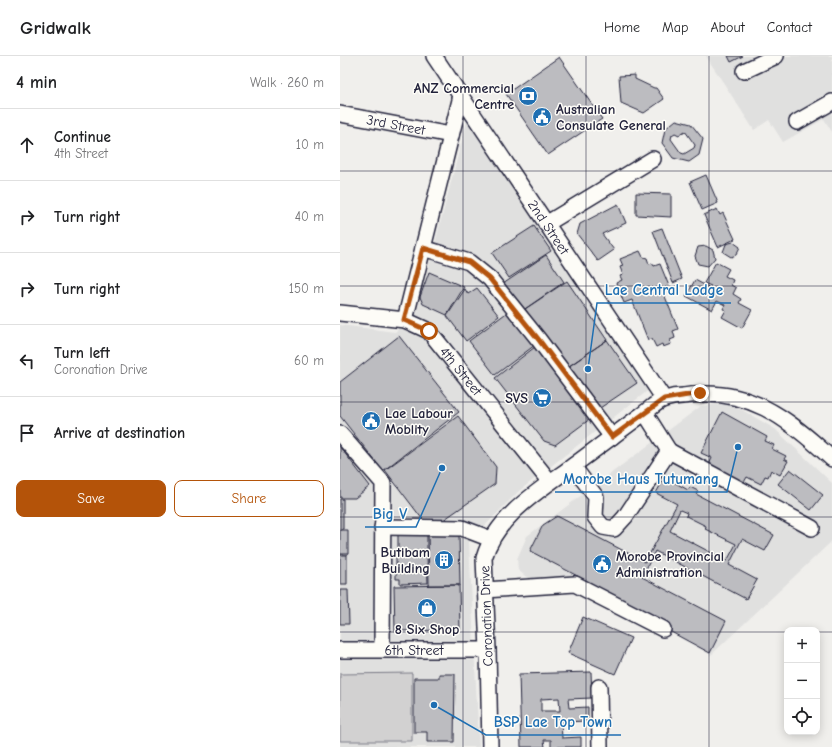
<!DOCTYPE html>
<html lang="en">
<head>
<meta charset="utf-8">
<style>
  :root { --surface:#fff; --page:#f2f2f2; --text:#202124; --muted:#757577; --line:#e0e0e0; --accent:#b45309 }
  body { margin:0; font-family:"Comic Neue",sans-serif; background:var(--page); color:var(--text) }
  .controls { position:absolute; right:12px; bottom:12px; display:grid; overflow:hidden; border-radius:8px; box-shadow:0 2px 10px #0003 }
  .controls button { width:36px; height:36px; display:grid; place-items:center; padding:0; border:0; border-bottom:1px solid var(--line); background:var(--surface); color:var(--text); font:20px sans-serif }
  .stop { position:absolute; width:12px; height:12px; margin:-9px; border:3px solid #b45309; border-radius:50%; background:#fff }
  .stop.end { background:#b45309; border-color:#fff; box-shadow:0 1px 4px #0008 }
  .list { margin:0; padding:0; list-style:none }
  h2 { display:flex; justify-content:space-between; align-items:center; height:52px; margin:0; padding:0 16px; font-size:17px }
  h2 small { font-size:13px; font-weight:400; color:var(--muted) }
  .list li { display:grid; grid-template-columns:26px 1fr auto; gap:12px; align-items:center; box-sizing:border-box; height:72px; padding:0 16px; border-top:1px solid var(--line) }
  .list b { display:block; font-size:15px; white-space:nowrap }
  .list p { margin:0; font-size:13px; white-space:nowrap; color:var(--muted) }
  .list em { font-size:13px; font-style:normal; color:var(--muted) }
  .actions { display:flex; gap:8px; padding:12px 16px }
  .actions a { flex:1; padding:9px 0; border:1px solid var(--accent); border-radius:8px; text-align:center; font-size:14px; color:var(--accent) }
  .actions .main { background:var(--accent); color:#fff }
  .icon { flex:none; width:22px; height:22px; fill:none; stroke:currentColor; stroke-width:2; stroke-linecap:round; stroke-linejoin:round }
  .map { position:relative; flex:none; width:492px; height:691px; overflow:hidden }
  header { display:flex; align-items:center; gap:24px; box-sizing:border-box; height:56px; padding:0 20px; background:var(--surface); border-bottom:1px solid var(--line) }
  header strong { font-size:19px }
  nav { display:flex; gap:22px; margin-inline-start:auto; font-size:14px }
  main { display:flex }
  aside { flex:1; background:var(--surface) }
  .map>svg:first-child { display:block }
</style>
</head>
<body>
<header>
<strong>Gridwalk</strong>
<nav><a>Home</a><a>Map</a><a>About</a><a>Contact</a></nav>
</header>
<main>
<aside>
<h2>4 min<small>Walk · 260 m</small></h2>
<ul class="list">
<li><svg class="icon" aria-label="ahead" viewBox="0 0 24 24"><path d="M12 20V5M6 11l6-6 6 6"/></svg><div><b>Continue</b><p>4th Street</p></div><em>10 m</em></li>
<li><svg class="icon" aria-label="right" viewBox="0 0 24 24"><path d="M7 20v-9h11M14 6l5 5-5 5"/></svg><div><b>Turn right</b></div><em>40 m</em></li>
<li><svg class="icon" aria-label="right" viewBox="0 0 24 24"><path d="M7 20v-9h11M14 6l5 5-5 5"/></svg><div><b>Turn right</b></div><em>150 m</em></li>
<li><svg class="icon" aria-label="left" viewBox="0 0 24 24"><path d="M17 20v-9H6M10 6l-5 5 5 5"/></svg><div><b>Turn left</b><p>Coronation Drive</p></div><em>60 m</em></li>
<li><svg class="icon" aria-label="arrive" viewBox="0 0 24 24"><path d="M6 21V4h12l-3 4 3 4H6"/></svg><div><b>Arrive at destination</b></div></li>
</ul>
<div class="actions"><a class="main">Save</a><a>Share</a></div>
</aside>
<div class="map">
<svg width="492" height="691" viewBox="0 0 492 691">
  <rect width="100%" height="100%" fill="#f0efec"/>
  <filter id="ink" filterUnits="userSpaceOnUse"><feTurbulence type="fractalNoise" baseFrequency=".025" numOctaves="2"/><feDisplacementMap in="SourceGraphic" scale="8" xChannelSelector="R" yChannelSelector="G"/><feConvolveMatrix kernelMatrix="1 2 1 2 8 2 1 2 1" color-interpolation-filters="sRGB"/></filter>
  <g filter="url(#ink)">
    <path fill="#e0e0df" d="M366,0H492V76L484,63L443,86L429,64L414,74Z
      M127,65L310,333L179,435L129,486L139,691H0V269L55,276L77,255Z
      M390,347L435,373L492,427V485L371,599L231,521L190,524L178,514L177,503L187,480L361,350Z"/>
    <path fill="#d2d1d1" stroke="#7a7a86" d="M72,617V685H0V618Z"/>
    <path fill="#bcbcc0" stroke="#22223b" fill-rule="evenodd" d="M388,0H403L391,6Z
      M219,1L262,63L208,99L166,38Z
      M295,19V23L314,32H316L324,43L304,57L281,47L279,20Z
      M336,64L351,68L363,83L359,99L349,106L333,102L322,87L325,73ZM345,75L355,89L354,92L344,98L341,97L331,83L332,79L335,77L339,79Z
      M366,119L378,147L362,154L350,126Z
      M296,137L331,138V161L296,159Z
      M278,148L286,167L262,178L274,194L258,205L237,178L240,168Z
      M377,153L380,159L383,157L395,183L378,191L364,159Z
      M194,170L211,195L169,222L152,197Z
      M322,172L342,223L333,227L313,175Z
      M393,186L400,191L396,199L391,201L383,196L386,188Z
      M366,190L373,194L375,202L368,210L358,208L355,200L358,191Z
      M300,195L303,201L307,202L309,208L312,207L314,210L320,208L329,230L322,233L338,273L333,275L335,282L330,284L331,288L323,291L322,288L316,291L312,283L308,284L292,244L284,247L276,227L282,224L280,220L283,219L280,211L283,210L280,203Z
      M206,199L224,226L179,257L160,230Z
      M376,206L389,213L385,220L393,224L391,229L396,232L393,238L401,243L399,247L412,254L402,272L382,261L386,254L383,253L385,249L377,245L372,254L346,240L355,224L370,232L371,230L364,227Z
      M89,216L124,231L107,259L83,248L80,241Z
      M227,225L267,284L226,312L185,253Z
      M137,232L159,260L126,285L107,260L125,233L128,238Z
      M169,255L195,289L155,319L129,285Z
      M59,280L119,356L43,415L0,360V326Z
      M267,284L297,327L257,354L228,311Z
      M195,291L250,363L215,389L204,385L155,322Z
      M382,356L427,381L425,385L434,389L432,393L446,400L444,403L448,405L440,419L431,414L428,421L425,420L421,428L407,421L403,428L368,411L372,402L361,397Z
      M118,360L156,411L155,428L102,465L83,464L45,414Z
      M0,391L30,430L15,442H0Z
      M450,413L483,439L471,454L438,428Z
      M325,421L348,434L350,431L358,435L356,438L434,479L425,495L402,483L389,509L417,524L406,543L315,495L302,521L386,565L370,597L320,570L323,565L190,495L203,469L217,460L305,506L337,448L316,437ZM340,454L347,457L346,460L366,470L365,473L396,488L387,505L330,475Z
      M0,443H3V473H0Z
      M0,474H8V498H0Z
      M88,476L119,479L120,529H89Z
      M87,477V500H61L60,495L58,496V478Z
      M0,499H7V528H0Z
      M87,500L88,527L60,528V523H56V501Z
      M119,529L120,574L55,575L54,530Z
      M0,534H8L9,568H0Z
      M243,561L291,582L275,618L228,597Z
      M251,616L252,642L228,643L229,652L248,651V665L221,666L222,682L241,681V691H211V684H204L205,691H181L179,618ZM219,642L220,655H201V643Z
      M99,618H115L114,686H87V676H74V622H99Z"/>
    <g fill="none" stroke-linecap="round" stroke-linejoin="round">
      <g stroke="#22223b" stroke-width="18">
        <g id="minor">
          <path id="s1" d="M94,0L324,343"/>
          <path d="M404,15L436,0"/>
          <path id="s2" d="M0,58L111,79"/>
          <path d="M457,66L492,46"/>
          <path d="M206,168L313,103"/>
          <path d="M83,192L129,206L150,223L199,284L272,381"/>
          <path id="s3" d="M0,257L65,264L89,275L210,426"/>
          <path d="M65,264L121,40"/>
          <path d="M0,378L43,427L42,593"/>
          <path d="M329,395L472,472"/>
          <path d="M233,410L256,441L255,461L263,471L274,473L285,461L329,395L305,357"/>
          <path d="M42,471L122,472L151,483"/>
          <path d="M145,534L235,528L323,573"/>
          <path id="s4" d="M0,594H148"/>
          <path d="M259,631L260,691"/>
          <path d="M150,691L148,594L144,502C156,461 197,436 230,412C253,395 277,377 300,360C308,355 317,345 325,343C331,341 337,340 343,340C406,329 448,362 492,403"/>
        </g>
      </g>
      <use href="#minor" stroke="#fdfcf7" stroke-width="15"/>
    </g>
  </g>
  <g fill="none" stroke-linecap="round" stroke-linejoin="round" filter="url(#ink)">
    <path stroke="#b45309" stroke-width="5" d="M89,275L64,264L83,192L129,206L150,223L199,284L272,381L324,343L360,337"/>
  </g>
  <path fill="none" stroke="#22223b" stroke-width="1" stroke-opacity="0.55" d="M123,0V691M246,0V691M369,0V691M0,115H492M0,230H492M0,346H492M0,461H492M0,576H447M477,576H492"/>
  <defs>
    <g id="bank-disc" transform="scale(1)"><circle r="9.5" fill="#1f6fb2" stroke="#fdfcf7"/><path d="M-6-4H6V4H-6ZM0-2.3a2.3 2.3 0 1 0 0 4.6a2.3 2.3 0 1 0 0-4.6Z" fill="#fff"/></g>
    <g id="civic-disc" transform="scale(1)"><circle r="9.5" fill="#1f6fb2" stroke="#fdfcf7"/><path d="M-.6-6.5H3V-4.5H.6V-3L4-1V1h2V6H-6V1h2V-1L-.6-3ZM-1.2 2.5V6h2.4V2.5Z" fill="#fff"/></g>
    <g id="supermarket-disc" transform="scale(1)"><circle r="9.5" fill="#1f6fb2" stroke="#fdfcf7"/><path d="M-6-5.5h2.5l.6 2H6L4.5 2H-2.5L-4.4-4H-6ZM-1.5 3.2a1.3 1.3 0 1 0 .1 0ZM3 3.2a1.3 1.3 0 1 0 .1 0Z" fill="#fff"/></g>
    <g id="building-disc" transform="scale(1)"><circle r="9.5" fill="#1f6fb2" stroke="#fdfcf7"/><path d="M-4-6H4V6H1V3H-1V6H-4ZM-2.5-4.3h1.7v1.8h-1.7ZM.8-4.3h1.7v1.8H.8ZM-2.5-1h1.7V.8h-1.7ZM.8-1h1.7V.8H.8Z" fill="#fff"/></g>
    <g id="shop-disc" transform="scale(1)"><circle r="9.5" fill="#1f6fb2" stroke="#fdfcf7"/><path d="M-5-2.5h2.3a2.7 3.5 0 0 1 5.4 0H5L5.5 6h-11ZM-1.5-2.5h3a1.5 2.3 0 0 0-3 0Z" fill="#fff"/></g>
  </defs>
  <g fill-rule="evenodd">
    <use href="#bank-disc" x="188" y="40"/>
    <use href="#civic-disc" x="202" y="61"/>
    <use href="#supermarket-disc" x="202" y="342"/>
    <use href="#civic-disc" x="31" y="365"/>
    <use href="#building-disc" x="104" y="504"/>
    <use href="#civic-disc" x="262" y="508"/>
    <use href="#shop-disc" x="87" y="552"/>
  </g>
  <g text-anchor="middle" stroke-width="3" stroke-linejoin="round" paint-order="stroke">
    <g font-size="14" font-weight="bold" fill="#22223b" stroke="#fdfcf7" text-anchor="end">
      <text x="174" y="37">ANZ Commercial<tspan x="174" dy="16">Centre</tspan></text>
      <text x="216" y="58" text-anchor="start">Australian<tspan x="216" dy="16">Consulate General</tspan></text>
      <text x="188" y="347">SVS</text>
      <text x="45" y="362" text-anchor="start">Lae Labour<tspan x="45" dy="16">Moblity</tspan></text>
      <text x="90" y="501">Butibam<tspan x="90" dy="16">Building</tspan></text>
      <text x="276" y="505" text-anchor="start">Morobe Provincial<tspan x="276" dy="16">Administration</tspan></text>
      <text x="87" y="578" text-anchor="middle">8 Six Shop</text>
    </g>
    <g font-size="14" fill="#22223b" stroke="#fdfcf7">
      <text dy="5" stroke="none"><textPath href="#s2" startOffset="57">3rd Street</textPath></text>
      <text dy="5" stroke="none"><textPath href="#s1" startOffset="206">2nd Street</textPath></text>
      <text dy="5" stroke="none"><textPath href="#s3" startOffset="143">4th Street</textPath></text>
      <text transform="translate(146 560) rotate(-92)" y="5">Coronation Drive</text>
      <text dy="5" stroke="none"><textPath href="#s4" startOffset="74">6th Street</textPath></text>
    </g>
  </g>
  <path fill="none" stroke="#1f6fb2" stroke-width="1.5" d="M248 313L257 247H391M398 391L387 436H215M102 412L76 471H25M94 649L146 679H281"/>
  <g fill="#1f6fb2" stroke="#fdfcf7" stroke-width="1.5">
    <circle cx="248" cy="313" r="4"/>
    <circle cx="398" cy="391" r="4"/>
    <circle cx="102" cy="412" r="4"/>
    <circle cx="94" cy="649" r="4"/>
  </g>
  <g font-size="15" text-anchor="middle" font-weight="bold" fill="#1f6fb2" stroke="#fdfcf7" stroke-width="3" stroke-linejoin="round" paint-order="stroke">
    <text x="324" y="239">Lae Central Lodge</text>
    <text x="301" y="428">Morobe Haus Tutumang</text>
    <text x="50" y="463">Big V</text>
    <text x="213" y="671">BSP Lae Top Town</text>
  </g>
</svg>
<div class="controls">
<button>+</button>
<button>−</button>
<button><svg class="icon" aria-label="locate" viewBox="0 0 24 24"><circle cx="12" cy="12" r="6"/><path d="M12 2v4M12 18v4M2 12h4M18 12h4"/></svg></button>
</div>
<div class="stop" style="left:89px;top:275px"></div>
<div class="stop end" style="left:360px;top:337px"></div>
</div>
</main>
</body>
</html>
